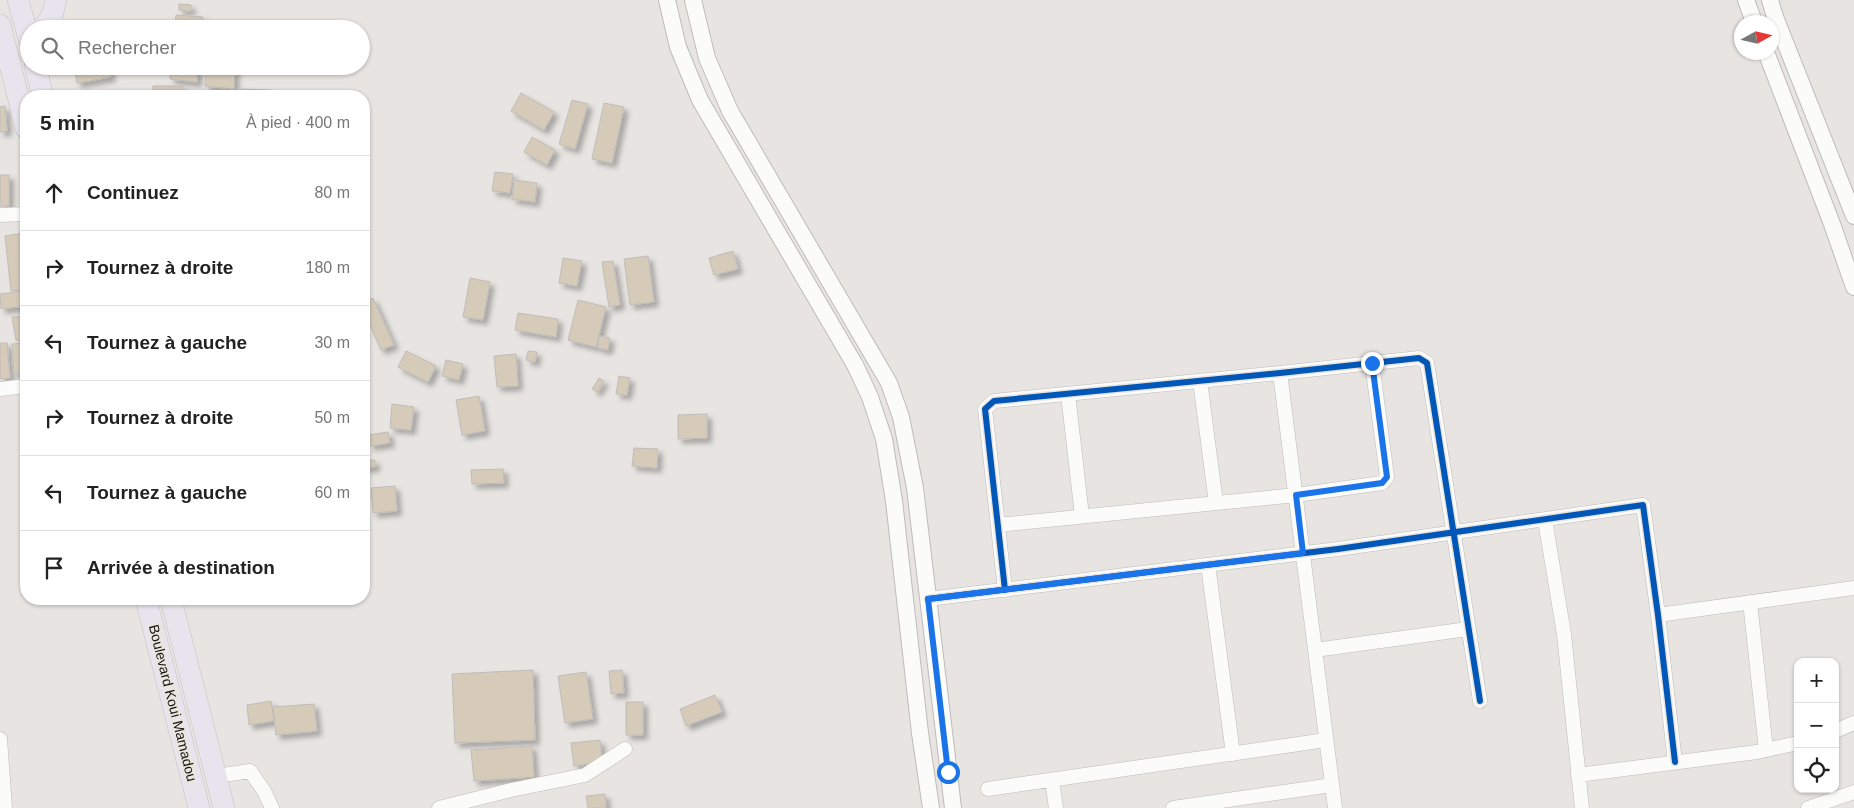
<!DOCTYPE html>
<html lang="fr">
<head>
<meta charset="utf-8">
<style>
  :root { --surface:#fff; --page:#f6f6f6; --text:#222; --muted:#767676; --line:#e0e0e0 }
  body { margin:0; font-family:Arial,sans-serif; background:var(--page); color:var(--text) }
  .controls { position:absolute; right:15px; bottom:15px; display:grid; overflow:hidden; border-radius:10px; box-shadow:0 1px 4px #0004 }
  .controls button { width:45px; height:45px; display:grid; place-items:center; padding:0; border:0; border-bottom:1px solid var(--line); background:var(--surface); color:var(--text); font:25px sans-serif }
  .compass { position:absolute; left:1734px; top:15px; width:45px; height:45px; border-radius:50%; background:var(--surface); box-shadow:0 1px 4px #0004; rotate:82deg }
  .stop { position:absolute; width:15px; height:15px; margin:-11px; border:4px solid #1a73e8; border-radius:50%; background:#fff }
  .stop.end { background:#1a73e8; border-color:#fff; box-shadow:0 1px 5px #0008 }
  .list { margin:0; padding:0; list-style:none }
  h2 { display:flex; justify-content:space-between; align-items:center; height:65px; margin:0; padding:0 20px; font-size:21px }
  h2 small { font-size:16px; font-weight:400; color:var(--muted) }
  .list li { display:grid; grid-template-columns:32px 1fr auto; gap:15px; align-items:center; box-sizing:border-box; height:75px; padding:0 20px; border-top:1px solid var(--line) }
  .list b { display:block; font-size:19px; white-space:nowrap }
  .list em { font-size:16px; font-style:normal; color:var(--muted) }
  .icon { flex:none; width:28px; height:28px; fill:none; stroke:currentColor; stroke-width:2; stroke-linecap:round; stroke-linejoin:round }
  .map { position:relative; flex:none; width:1854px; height:808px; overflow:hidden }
  .search { position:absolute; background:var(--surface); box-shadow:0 1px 4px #0004; left:20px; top:20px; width:350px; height:55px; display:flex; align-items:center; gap:12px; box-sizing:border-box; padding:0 18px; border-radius:28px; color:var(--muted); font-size:19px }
  .panel { position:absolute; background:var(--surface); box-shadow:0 1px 4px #0004; left:20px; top:90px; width:350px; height:515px; border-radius:20px }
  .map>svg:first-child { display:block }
</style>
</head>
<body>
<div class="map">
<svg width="1854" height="808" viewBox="0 0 1854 808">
  <defs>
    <filter id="shadow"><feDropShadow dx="4.5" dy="4.5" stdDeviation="2.5" flood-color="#0004"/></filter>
  </defs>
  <rect width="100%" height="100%" fill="#e7e4e1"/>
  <path fill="#d6cbb9" stroke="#bfbcba" filter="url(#shadow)" d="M179,4L191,5V11L179,10Z
    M176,15L203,17L202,29H175Z
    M74,66H109L111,77L77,83Z
    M171,66H198L197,82L170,79Z
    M206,66H235L234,89L205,86Z
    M153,86H183V96H153Z
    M237,89L269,90V96H237Z
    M271,90V96H235V92Z
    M521,93L554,112L544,130L511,111Z
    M572,100L588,104L575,149L559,144Z
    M604,103L624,107L612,163L592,159Z
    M5,106L7,131L0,132V107Z
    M532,137L555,150L547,165L524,152Z
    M495,172L513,174L510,193L492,191Z
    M0,175H9V206H0Z
    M514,180L537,183L535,202L512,199Z
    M24,233L26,251V289L11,291L5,236Z
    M733,251L738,269L714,275L709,258Z
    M648,256L654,302L630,305L624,259Z
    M563,258L582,261L577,286L559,283Z
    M613,261L620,305L609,307L602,262Z
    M470,278L490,282L483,320L463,317Z
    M26,291V306L1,309L0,294Z
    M373,298L394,345L381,350L364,311V303Z
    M578,300L606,307L596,347L568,340Z
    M518,313L558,319L556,337L515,330Z
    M26,316V340H16L12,317Z
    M599,336L610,338L608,350L598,348Z
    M0,343H7L10,378L0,379Z
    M26,343V372L14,373L12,344Z
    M406,351L436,366L428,382L398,367Z
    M528,351L537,352L535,362L526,360Z
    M516,354L518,386L497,387L494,356Z
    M446,360L463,364L459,380L442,376Z
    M619,376L630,378L627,395L616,394Z
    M599,378L604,381L597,392L592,389Z
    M479,396L485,431L462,435L456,400Z
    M392,404L414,407L411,430L390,428Z
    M707,414V438L678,439V415Z
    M388,432L390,443L370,446L368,435Z
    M634,448L658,449L657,468L632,466Z
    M364,460H375V467L364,468Z
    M503,469L504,483L472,484L471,470Z
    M395,486L397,511L373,513L371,488Z
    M533,670L535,740L455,743L452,674Z
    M622,670L624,693L611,694L609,671Z
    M586,672L593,719L565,723L558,676Z
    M715,695L722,712L686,726L680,709Z
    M271,701L274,721L249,725L247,705Z
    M626,702H643V735H626Z
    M314,704L317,731L276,735L273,707Z
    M600,740L602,762L574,766L571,743Z
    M532,746L534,777L474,781L471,750Z
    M605,794L606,808H588L586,796Z"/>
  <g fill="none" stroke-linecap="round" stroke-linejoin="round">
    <g stroke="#bebcb9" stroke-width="15">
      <path id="minor" d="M0,215L26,214
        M1280,373L1335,808
        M1200,381L1216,503
        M0,389L26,386
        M1068,394L1082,516
        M1545,520L1564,634L1582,808
        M998,525L1296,495L1382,483L1387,477L1372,363
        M1208,565L1233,754
        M1005,590L985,409L994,401L1280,373L1419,358L1427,363L1480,701
        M928,599L1338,549L1643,505L1658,615L1675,762
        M1750,602L1766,750
        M1658,615L1854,588
        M1315,650L1468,629
        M1835,731L1854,723
        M0,739L5,808
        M1578,775L1757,752L1798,743
        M217,776L250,771L264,791L272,808
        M1052,780L1056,808
        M988,789L1326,740
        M439,808L511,790L585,775L625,749
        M1173,808L1332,785
        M1808,808L1854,792"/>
    </g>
    <g stroke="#bebcb9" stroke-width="18">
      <path id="tertiary" d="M667,0L678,47L700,100L855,365L870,397L884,439L894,501L920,733L931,808
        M693,0L707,58L730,111L889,383L901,417L915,488L953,808
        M1746,0L1754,22
        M1770,0L1775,17L1854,216
        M1766,52L1832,224L1854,287"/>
    </g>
    <g stroke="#c3c2c1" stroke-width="22">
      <path id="primary" d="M18,0L29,39
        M0,25L26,128
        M42,29L51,18L56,0
        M35,66L43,96
        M146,599L199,808
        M171,599L224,808"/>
    </g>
    <use href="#minor" stroke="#fbfbfa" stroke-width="14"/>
    <use href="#tertiary" stroke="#fbfbfa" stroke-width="16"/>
    <use href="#primary" stroke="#e8e4ed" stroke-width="21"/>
    <g stroke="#eae5de" stroke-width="9">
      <path id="cycleway" d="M1005,590L985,409L994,401L1280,373L1419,358L1427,363L1480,701
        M928,599L1338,549L1643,505L1658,615L1675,762"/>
    </g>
    <use href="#cycleway" stroke="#0057b8" stroke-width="6"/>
  </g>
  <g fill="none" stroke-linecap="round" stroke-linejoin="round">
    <path stroke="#1a73e8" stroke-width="6" d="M948,772L928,599L1303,553L1296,495L1382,483L1387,477L1372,363"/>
  </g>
  <g text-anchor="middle" stroke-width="4.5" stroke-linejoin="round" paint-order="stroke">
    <g font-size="14" fill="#161512" stroke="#eae5de">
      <text transform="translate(173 703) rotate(76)" y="5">Boulevard Koui Mamadou</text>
    </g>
  </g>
</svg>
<div class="controls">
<button>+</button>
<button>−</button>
<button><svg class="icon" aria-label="locate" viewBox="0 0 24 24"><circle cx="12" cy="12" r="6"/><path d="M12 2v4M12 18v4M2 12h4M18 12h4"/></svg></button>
</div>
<svg class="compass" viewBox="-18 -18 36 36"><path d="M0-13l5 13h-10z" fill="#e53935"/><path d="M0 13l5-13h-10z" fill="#767676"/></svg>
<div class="stop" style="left:948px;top:772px"></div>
<div class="stop end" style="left:1372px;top:363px"></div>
<div class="search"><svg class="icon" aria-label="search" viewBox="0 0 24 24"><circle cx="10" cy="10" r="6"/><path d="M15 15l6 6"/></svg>Rechercher</div>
<section class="panel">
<h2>5 min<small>À pied · 400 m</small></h2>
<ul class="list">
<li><svg class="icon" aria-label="ahead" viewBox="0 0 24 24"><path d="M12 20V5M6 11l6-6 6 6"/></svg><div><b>Continuez</b></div><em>80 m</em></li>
<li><svg class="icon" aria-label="right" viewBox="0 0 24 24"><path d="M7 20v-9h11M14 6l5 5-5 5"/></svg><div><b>Tournez à droite</b></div><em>180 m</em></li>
<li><svg class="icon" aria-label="left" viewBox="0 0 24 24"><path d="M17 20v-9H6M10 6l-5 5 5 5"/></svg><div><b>Tournez à gauche</b></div><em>30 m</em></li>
<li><svg class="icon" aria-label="right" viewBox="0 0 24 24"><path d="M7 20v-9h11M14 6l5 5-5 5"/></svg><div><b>Tournez à droite</b></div><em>50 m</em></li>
<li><svg class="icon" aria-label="left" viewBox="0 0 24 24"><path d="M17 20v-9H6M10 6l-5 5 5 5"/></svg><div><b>Tournez à gauche</b></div><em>60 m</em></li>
<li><svg class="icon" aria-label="arrive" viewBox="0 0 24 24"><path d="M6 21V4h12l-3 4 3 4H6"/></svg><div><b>Arrivée à destination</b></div></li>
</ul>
</section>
</div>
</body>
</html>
